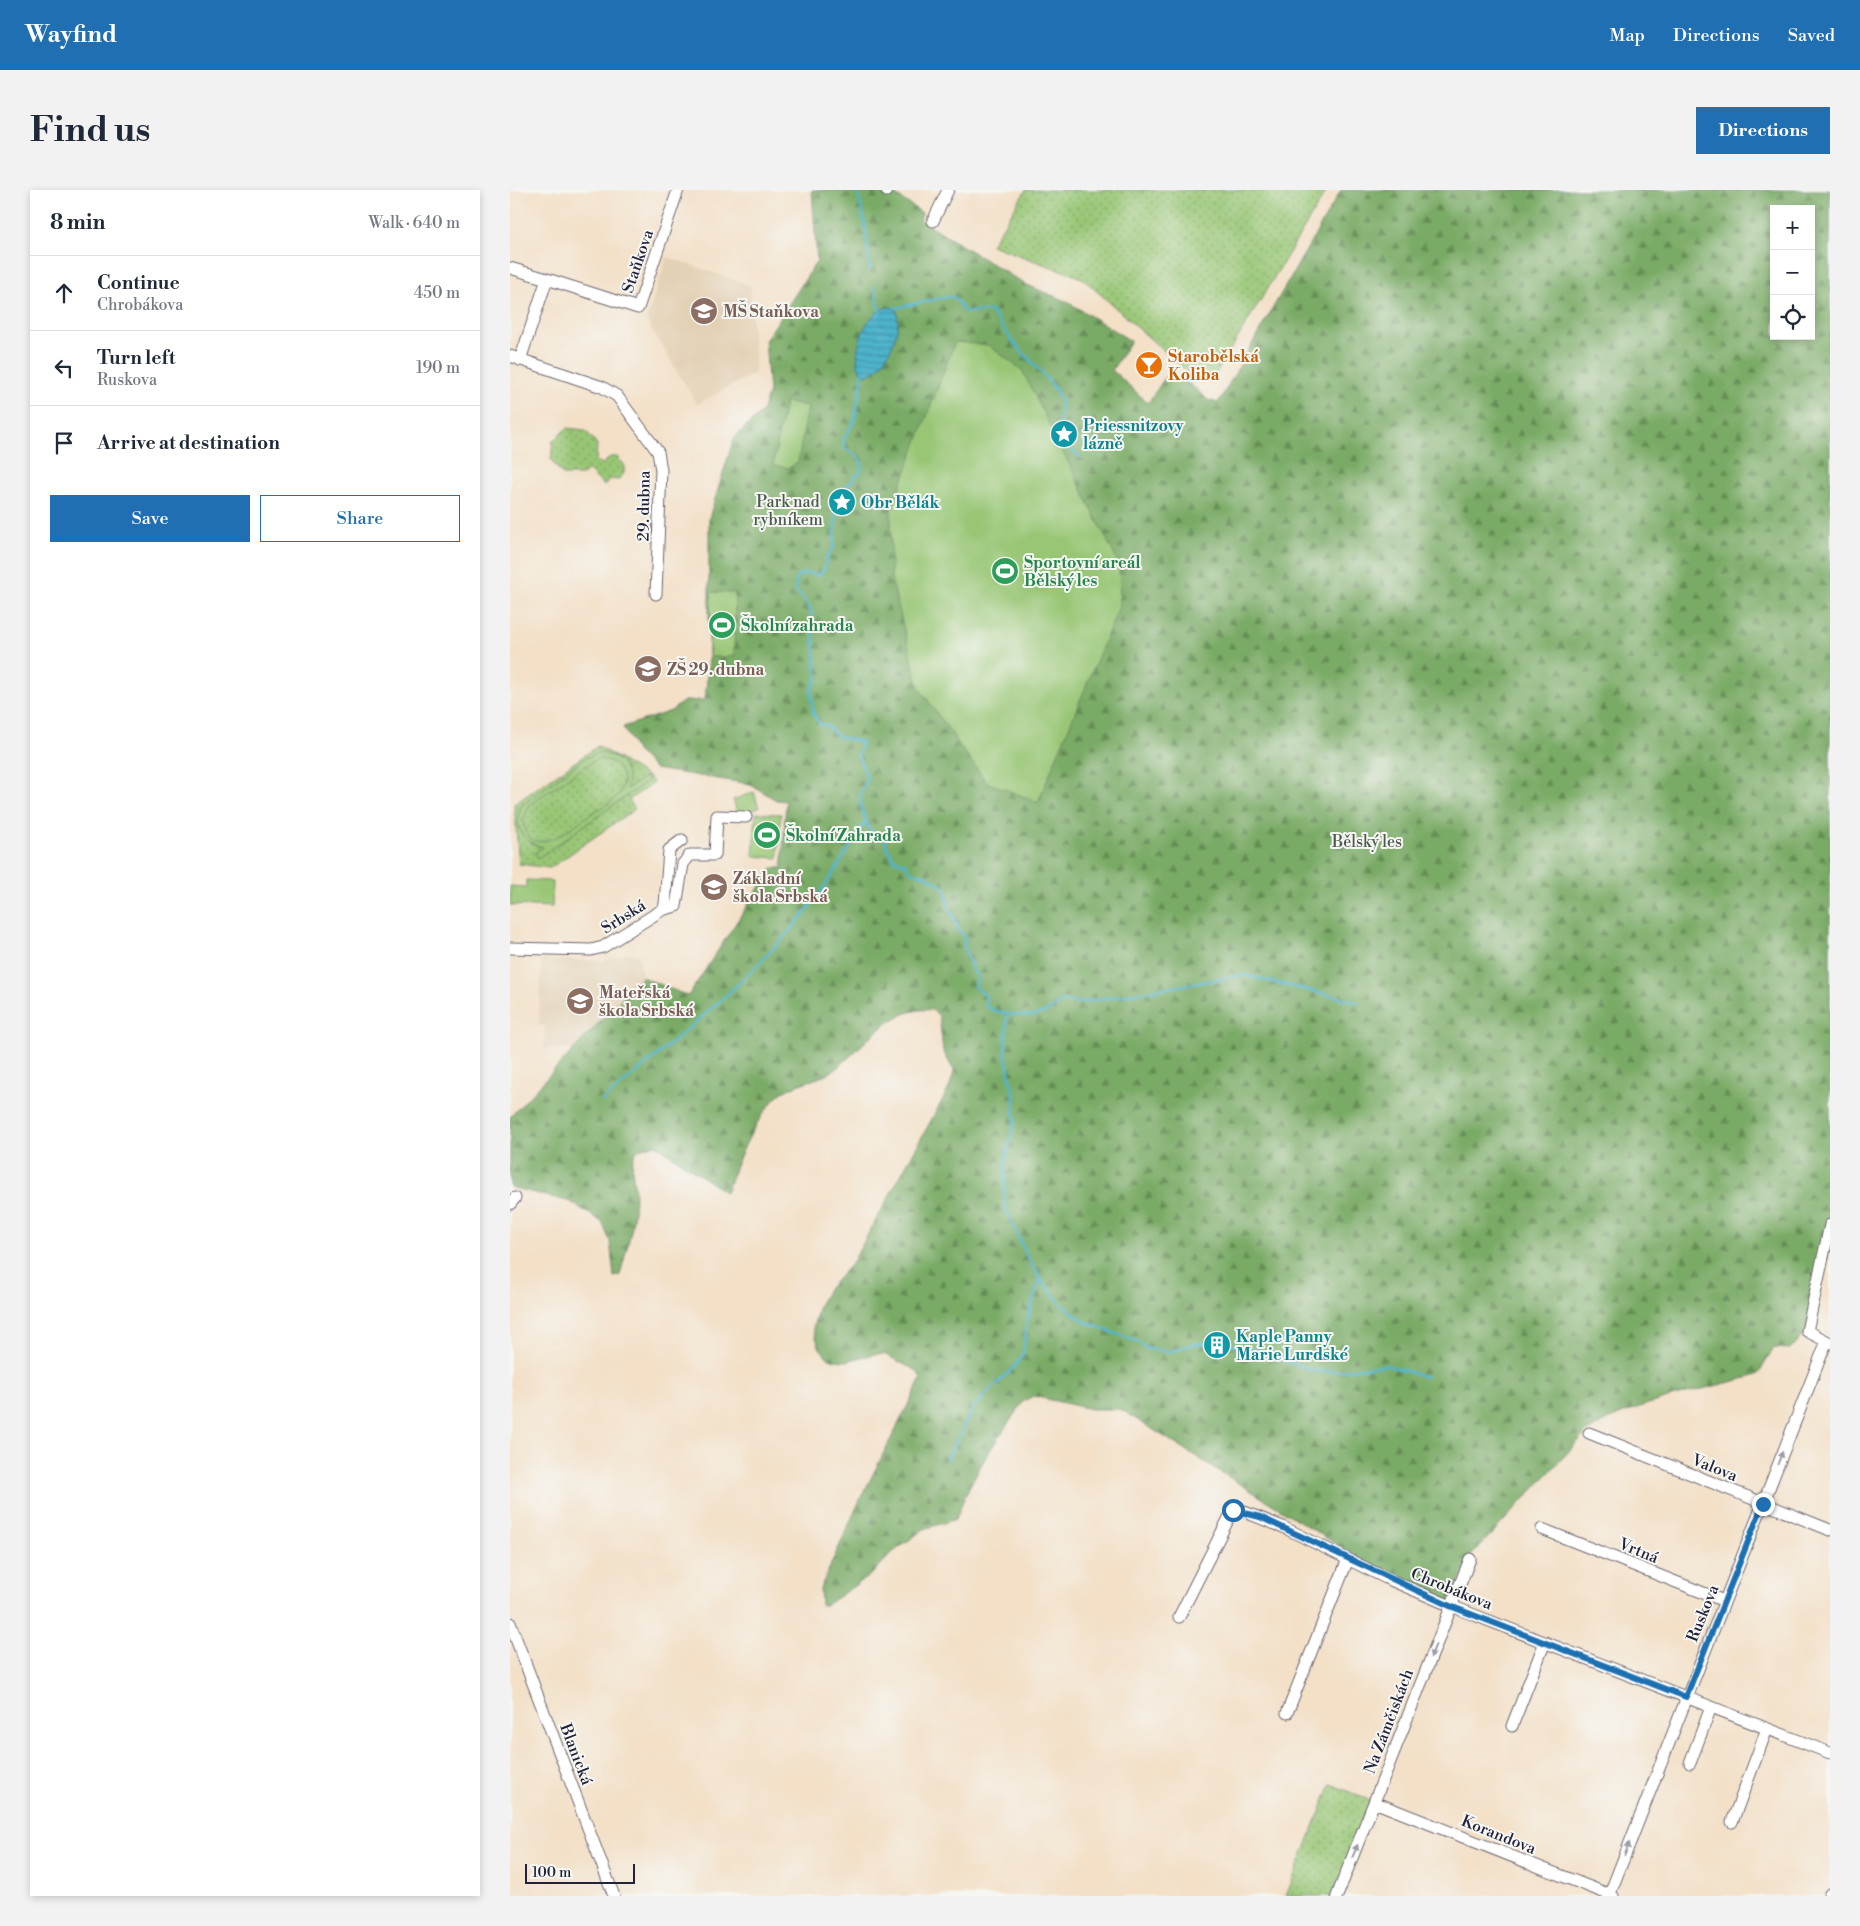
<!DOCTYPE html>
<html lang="en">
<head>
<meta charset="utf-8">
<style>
  :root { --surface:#fff; --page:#f2f2f3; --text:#1f2937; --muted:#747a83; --line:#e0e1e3; --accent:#1f6fb2 }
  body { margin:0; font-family:"Libre Bodoni",serif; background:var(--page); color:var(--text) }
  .controls { position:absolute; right:15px; top:15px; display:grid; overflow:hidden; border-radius:0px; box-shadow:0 2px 8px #0003 }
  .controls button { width:45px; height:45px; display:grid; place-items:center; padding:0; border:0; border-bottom:1px solid var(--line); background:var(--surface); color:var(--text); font:25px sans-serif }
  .scale { position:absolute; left:15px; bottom:12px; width:110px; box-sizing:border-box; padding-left:5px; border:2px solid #22223b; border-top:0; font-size:14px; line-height:18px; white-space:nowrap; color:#22223b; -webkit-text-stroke:4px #f6f6f2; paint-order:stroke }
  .stop { position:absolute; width:15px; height:15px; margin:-11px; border:4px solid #1f6fb2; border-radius:50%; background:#fff }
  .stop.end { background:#1f6fb2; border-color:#fff; box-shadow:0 1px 5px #0008 }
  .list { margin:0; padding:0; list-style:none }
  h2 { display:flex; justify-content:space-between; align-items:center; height:65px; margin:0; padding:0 20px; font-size:21px }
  h2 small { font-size:16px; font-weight:400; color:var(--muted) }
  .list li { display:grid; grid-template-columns:32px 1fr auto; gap:15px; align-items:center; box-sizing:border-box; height:75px; padding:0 20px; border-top:1px solid var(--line) }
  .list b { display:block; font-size:19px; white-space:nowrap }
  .list p { margin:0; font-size:16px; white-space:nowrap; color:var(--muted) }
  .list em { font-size:16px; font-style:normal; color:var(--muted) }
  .actions { display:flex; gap:10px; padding:15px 20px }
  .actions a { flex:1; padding:11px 0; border:1px solid var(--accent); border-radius:0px; text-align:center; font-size:18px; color:var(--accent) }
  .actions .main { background:var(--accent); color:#fff }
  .icon { flex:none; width:28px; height:28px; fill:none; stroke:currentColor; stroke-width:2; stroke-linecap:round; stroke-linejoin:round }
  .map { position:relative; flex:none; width:1320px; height:1706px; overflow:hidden; border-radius:0px }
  header { display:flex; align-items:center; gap:30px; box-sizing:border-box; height:70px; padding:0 25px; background:var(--accent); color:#fff }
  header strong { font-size:24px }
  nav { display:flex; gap:28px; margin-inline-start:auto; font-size:18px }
  .intro { display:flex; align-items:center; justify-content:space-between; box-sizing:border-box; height:120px; padding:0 30px }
  h1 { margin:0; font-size:35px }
  .button { padding:12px 22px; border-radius:0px; background:var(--accent); color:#fff; font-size:18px; font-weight:700 }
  main { display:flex; gap:30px; padding:0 30px }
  aside { flex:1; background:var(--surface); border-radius:0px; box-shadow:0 2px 8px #0003 }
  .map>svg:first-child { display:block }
</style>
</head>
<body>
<header>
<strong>Wayfind</strong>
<nav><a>Map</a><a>Directions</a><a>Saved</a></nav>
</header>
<div class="intro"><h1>Find us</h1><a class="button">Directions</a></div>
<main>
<aside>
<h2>8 min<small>Walk · 640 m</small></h2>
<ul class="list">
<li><svg class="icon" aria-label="ahead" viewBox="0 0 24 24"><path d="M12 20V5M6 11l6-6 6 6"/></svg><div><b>Continue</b><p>Chrobákova</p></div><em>450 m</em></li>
<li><svg class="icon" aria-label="left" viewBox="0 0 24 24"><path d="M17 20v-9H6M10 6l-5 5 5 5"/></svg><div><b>Turn left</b><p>Ruskova</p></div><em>190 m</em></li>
<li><svg class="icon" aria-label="arrive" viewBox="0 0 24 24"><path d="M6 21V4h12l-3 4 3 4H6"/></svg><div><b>Arrive at destination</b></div></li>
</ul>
<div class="actions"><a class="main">Save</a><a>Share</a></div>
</aside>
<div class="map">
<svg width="1320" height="1706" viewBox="0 0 1320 1706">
  <defs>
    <pattern id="grass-dots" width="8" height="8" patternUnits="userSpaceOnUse" patternTransform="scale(1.25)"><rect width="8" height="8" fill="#98c675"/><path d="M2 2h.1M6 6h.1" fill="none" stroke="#7ca061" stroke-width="1.8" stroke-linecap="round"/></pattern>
    <pattern id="forest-firs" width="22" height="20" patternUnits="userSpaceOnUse" patternTransform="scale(1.25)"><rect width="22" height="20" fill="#7aab66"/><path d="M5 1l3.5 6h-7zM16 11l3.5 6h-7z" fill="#648b55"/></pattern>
    <pattern id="water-rules" width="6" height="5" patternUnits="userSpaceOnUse" patternTransform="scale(1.25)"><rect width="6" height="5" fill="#4eb4cc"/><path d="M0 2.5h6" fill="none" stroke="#4092a7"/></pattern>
  </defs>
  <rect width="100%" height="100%" fill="#f6f6f2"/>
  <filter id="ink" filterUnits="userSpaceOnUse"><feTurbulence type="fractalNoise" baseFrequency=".02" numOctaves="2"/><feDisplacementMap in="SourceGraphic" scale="10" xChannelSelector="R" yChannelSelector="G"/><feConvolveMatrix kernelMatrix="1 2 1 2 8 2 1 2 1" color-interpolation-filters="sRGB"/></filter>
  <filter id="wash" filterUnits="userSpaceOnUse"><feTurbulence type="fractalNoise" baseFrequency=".0096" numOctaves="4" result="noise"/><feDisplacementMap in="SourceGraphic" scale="20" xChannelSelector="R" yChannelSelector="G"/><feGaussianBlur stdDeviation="1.12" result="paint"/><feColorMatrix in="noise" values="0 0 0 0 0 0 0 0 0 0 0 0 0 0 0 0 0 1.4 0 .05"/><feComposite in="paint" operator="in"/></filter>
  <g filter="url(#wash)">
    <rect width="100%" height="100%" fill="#f3e0c7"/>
    <path fill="#e3d1b5" d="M157,67L240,95L245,183L187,214L136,130Z
      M119,763L129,765L132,787L67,859H34L35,836L29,835L31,769L93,771Z"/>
    <path fill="url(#grass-dots)" stroke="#5d7458" d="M516,0H817L701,192H689L572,88L481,55Z
      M57,238L75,240L87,254L86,271L93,274L100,267H107L114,274V283L108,290L99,289L94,296L78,280L72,285H53L41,270L43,251Z
      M88,556L140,588L143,593L119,610L125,619L40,678L9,674L4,614Z
      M821,1594L861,1611L823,1706H776Z"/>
    <path fill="url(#forest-firs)" stroke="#4e6650" fill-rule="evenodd" d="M302,0H375L374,7L383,3L412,23L410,30L515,94L558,112L621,151L602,180L638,213L658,183L681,195L698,210L708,213L831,0H1320V1052L1301,1138L1280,1159L1264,1158L1248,1185C1193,1200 1125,1211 1077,1242L961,1366L937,1417L877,1386L610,1219H581L523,1206L514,1211C487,1249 461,1285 446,1329L414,1339L382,1363L362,1384L316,1415H311L310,1399L349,1312L411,1189L407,1181L374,1164H365L336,1171L324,1170L316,1166L309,1157L303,1138L309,1115L319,1098L342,1073L439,898L444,881L433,861L429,826L423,820C380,815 354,858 324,880C306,893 278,892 263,911C241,937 227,971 216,1003L148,956L143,955L129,959C117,971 125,990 125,1004C125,1033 117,1058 110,1085L104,1087L100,1051L92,1032L61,1012L0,997V927L132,787L178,806L262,678H272L276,611L266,610L240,594L145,579L126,560L113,537L161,521L174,511L195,510L199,467V328L224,248L252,222L259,201L255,151L307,71ZM1264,19H1301V146H1264Z"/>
    <path fill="#98c675" stroke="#5d7458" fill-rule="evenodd" d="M445,152L478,155L512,180L609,374L610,414L528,612L476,592L409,498L381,388V320Z
      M275,212L298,216L288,272L279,278L263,275Z
      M201,402L225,403L224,467H199Z
      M90,563C110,565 121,580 117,599L135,587L138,591L28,668L25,663L33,657C12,653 2,634 12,615L75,568ZM86,569C104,567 120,584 110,602C104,612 89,619 79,625C62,637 18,675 13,630L20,614Z
      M244,602L249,618L228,625L223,610Z
      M246,623L271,624L268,668L243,666Z
      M16,690L43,691L42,717L0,715V696L16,697Z"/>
    <path fill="url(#water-rules)" stroke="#386b84" d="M379,117L386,119C394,138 375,184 353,185C338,167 355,120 379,117Z"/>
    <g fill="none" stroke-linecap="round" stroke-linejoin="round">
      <path stroke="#4eb4cc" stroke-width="2.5" d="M347,0L355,34L360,80
        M364,97L370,121
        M385,118C394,117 439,105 443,107C449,110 450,118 455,122L481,121C489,132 497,145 506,155C519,171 542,189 550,209C555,222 543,237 551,250
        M353,183L345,230L334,248V258L347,266L352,274L350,282L335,298L326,315L324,357L317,367L314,380L309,385L296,383L287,386L285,400L298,414L301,421L307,487L301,501L303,523L310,534L317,536L329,547L352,552L348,566L358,590C354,594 349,605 350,611C351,618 358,640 363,643C367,646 371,646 374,648L377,658L385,670L395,673L402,683L415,685L435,698L438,714L448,739L454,746V756L463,781L468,787L465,797L476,806L475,815C486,825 522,829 536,822C552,814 545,809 567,813L734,785L848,812
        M554,254L570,267
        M92,911C164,851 239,792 298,719C320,692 337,661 355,632
        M530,1088L550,1113L575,1132L628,1152L636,1158L658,1162L685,1154L710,1152L742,1159L804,1181H830L876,1175L916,1187
        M437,1270L464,1216L505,1176L513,1164L517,1130L530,1088L518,1068L494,1015L495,972L505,930L504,908L495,861L497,824"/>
    </g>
  </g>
  <g filter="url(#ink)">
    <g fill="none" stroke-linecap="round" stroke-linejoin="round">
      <g stroke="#6b646c" stroke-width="13">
        <path id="minor" d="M377,1V0
          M423,31L438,0
          M0,78L37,89
          M0,166L92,197L107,206L148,262L151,280L146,404
          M10,170L37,89L128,118L168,0
          M152,720L166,716L173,674L180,665H205L207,626L236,627
          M0,758L81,760L93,757L152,720L155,715L159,660L172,650
          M0,1014L5,1008
          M1320,1035L1297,1141L1320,1153
          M1079,1243L1320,1340
          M1032,1339L1214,1411
          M669,1427L723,1320L727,1319L773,1337L876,1388L941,1416L1320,1563
          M0,1433L104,1706
          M777,1523L838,1369
          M1002,1536L1035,1452
          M1180,1573L1201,1517
          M864,1612L1103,1706
          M1222,1632L1257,1539
          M827,1706L960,1369
          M1099,1706L1316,1153
          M1319,1706L1320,1704"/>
      </g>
      <use href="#minor" stroke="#fff" stroke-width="11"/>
    </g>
    <defs><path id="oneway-solid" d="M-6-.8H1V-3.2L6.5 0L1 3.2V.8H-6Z" transform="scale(1.25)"/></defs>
    <g fill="#9c9ca7">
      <use href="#oneway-solid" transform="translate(1270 1268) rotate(-69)"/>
      <use href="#oneway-solid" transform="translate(923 1461) rotate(111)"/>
      <use href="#oneway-solid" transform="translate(1117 1659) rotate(-69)"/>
      <use href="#oneway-solid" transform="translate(845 1661) rotate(-68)"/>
    </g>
  </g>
  <g fill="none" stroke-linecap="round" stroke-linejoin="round" filter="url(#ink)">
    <path stroke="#1f6fb2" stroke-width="6" d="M723,1320L750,1327L940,1416L1176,1507L1253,1314"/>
  </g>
  <defs>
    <g id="school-disc" transform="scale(1.4375)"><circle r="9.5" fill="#8d6e63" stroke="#f6f6f2"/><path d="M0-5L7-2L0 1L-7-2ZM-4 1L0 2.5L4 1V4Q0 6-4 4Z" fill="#fff"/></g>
    <g id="bar-disc" transform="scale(1.4375)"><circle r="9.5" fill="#e8710a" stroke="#f6f6f2"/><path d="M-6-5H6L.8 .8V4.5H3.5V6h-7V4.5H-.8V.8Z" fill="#fff"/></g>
    <g id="sight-disc" transform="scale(1.4375)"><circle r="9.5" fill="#0f9aa8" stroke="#f6f6f2"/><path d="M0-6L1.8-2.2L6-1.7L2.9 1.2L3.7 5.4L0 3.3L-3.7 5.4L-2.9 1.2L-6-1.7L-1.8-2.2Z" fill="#fff"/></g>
    <g id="stadium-disc" transform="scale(1.4375)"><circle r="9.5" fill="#2e9e5b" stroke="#f6f6f2"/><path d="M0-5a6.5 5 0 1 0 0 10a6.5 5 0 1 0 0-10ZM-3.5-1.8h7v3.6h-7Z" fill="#fff"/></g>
    <g id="building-disc" transform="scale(1.4375)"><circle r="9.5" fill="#0f9aa8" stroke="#f6f6f2"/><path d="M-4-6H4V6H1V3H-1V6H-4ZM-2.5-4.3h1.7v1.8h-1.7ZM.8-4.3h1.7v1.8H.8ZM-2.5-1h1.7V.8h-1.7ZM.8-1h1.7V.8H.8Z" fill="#fff"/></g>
  </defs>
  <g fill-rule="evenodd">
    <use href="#school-disc" x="194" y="121"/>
    <use href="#bar-disc" x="639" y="175"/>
    <use href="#sight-disc" x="554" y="244"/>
    <use href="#sight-disc" x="332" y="312"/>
    <use href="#stadium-disc" x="495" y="381"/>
    <use href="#stadium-disc" x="212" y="435"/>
    <use href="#school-disc" x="138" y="479"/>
    <use href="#stadium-disc" x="257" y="645"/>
    <use href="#school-disc" x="204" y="697"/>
    <use href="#school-disc" x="70" y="811"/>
    <use href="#building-disc" x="707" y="1155"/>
  </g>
  <g text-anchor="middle" stroke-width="4" stroke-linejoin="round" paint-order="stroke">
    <g font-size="16" fill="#22223b" stroke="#f6f6f2">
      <text transform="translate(127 71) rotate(-71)" y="6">Staňkova</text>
      <text transform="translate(133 316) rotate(-89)" y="6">29. dubna</text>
      <text transform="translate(113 726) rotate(-32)" y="6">Srbská</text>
      <text transform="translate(1205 1277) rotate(22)" y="6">Valova</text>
      <text transform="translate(1129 1360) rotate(22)" y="6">Vrtná</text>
      <text transform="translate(942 1398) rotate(22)" y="6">Chrobákova</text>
      <text transform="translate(1192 1423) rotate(-68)" y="6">Ruskova</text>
      <text transform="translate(878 1531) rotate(-69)" y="6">Na Zámčiskách</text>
      <text transform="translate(67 1564) rotate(69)" y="6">Blanická</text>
      <text transform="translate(989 1644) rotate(22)" y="6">Korandova</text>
    </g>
    <g font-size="16" font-weight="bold" fill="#785e54" stroke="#f6f6f2" text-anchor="start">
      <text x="213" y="127">MŠ Staňkova</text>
      <text x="157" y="485">ZŠ 29. dubna</text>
      <text x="223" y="694">Základní<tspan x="223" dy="18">škola Srbská</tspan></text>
      <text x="89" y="808">Mateřská<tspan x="89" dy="18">škola Srbská</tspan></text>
    </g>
    <g font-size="16" font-weight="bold" fill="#c56008" stroke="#f6f6f2" text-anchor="start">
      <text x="658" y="172">Starobělská<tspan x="658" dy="18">Koliba</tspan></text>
    </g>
    <g font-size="16" font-weight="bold" fill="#0d838f" stroke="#f6f6f2" text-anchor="start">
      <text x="573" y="241">Priessnitzovy<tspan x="573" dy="18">lázně</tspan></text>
      <text x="351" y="318">Obr Bělák</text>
      <text x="726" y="1152">Kaple Panny<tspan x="726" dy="18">Marie Lurdské</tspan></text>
    </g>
    <g font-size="16" fill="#4b5b4f" stroke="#f6f6f2">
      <text x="278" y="317">Park nad<tspan x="278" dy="18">rybníkem</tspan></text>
      <text x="857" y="657">Bělský les</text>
    </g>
    <g font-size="16" font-weight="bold" fill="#27864d" stroke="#f6f6f2" text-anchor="start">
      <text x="514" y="378">Sportovní areál<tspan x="514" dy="18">Bělský les</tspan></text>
      <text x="231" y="441">Školní zahrada</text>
      <text x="276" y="651">Školní Zahrada</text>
    </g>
  </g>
</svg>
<div class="controls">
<button>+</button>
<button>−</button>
<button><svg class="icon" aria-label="locate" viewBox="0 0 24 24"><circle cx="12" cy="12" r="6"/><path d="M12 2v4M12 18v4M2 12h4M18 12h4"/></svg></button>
</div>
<div class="scale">100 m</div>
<div class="stop" style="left:723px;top:1320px"></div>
<div class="stop end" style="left:1253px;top:1314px"></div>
</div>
</main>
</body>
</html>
